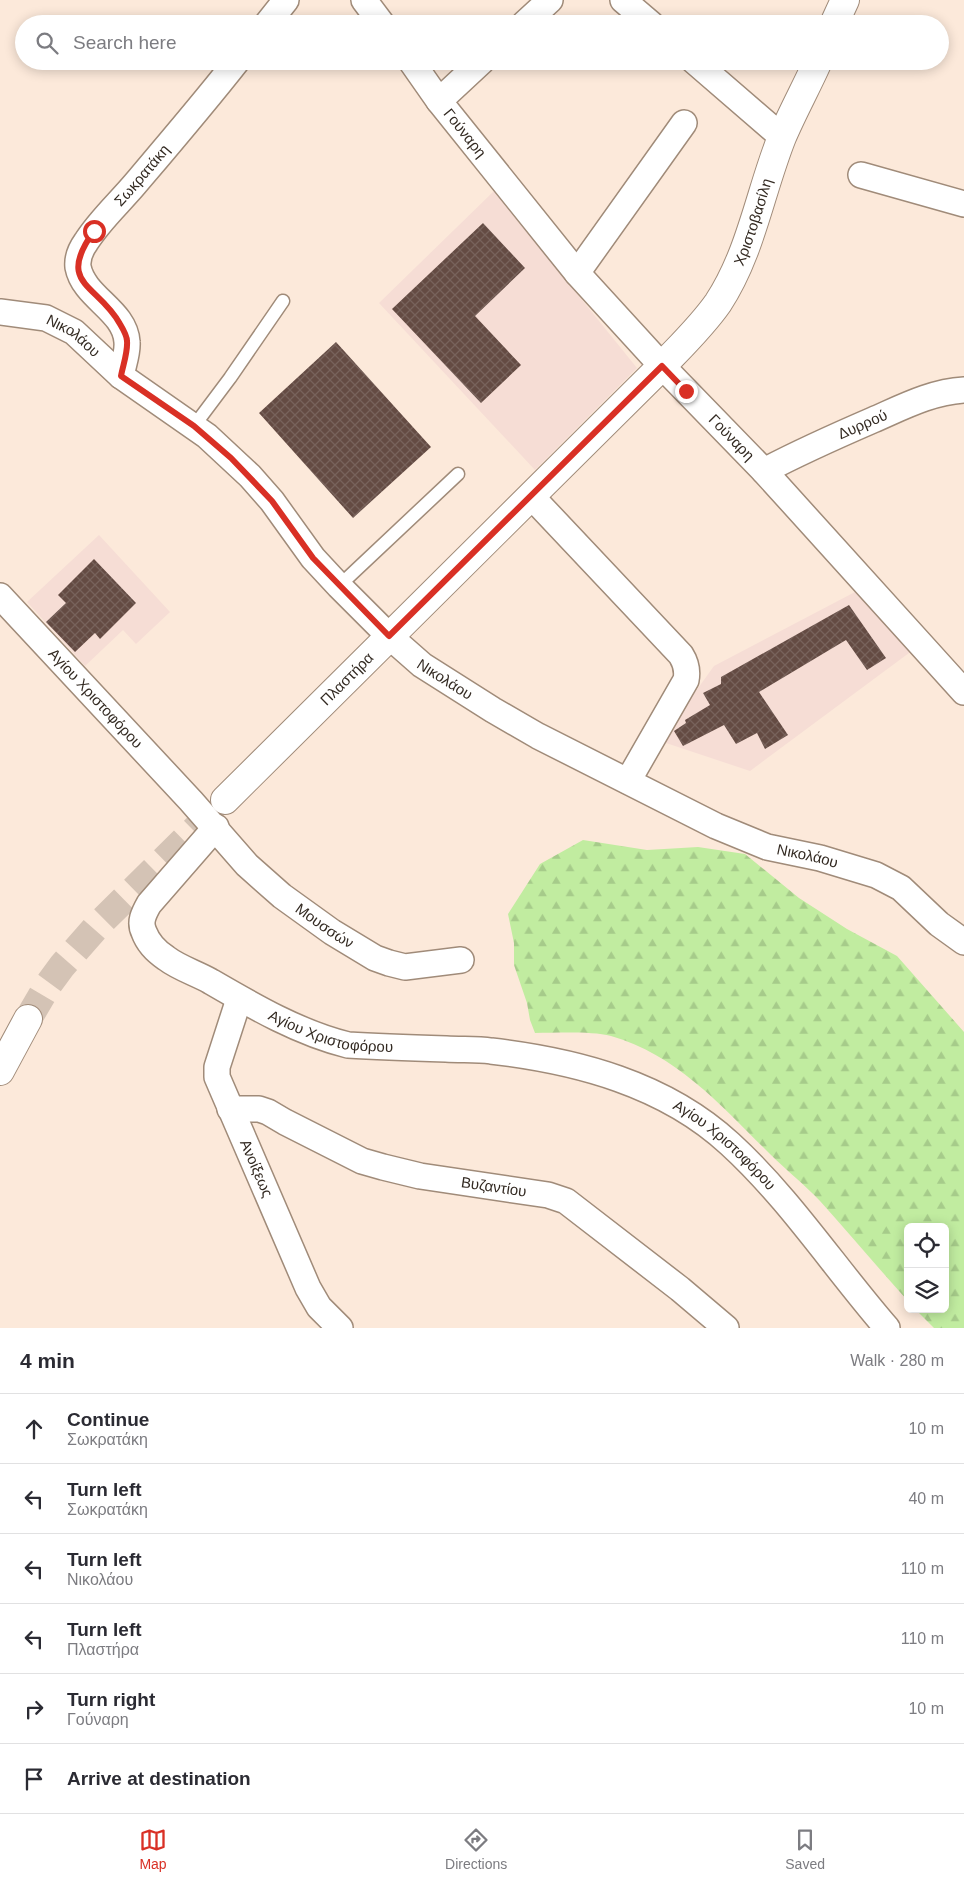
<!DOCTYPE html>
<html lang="en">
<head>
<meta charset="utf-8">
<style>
  :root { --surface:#fff; --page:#f2f2f3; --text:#2b2b33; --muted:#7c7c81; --line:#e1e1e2; --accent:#d93025 }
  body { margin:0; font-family:Helvetica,sans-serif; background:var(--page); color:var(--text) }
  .controls { position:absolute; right:15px; bottom:15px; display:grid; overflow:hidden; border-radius:8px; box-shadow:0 2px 12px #0003 }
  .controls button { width:45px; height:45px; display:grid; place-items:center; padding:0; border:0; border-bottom:1px solid var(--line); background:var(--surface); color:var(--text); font:25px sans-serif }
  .stop { position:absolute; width:15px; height:15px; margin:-11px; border:4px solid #d93025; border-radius:50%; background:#fff }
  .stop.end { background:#d93025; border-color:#fff; box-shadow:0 1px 5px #0008 }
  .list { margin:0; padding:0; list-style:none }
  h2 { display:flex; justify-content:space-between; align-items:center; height:65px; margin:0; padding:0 20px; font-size:21px }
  h2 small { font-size:16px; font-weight:400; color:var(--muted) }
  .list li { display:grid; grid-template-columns:32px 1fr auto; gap:15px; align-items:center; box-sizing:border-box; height:70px; padding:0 20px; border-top:1px solid var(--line) }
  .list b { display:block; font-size:19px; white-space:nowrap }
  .list p { margin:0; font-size:16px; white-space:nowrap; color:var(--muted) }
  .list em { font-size:16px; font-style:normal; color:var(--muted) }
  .icon { flex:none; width:28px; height:28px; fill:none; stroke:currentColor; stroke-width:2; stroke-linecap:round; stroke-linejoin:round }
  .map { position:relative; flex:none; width:964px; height:1328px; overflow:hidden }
  .search { position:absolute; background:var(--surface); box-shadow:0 2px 12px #0003; left:15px; right:15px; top:15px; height:55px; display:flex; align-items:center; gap:12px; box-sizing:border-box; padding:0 18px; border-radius:28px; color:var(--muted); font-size:19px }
  .sheet { height:485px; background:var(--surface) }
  nav { display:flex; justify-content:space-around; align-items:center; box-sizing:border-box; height:70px; border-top:1px solid var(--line); background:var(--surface); font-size:14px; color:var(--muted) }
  nav a { display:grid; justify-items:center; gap:2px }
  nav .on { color:var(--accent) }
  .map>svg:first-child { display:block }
</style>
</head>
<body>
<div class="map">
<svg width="964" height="1328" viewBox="0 0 964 1328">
  <defs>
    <pattern id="forest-firs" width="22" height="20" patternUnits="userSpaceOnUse" patternTransform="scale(1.25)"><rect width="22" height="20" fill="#c1eca0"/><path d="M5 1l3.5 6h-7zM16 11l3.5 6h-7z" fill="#a6cb8a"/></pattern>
    <pattern id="building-cross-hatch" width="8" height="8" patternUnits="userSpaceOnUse" patternTransform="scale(1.25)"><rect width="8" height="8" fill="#644b43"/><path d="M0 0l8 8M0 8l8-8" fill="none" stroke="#77625b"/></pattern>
  </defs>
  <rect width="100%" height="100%" fill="#fce9da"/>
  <path fill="#f6ddd5" d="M494,191L637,368L535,470L379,303Z
    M99,535L170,612L136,644L123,630L85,666L27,602Z
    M855,592L913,650L750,771L660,741L714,666Z"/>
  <path fill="url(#forest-firs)" d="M583,840L647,850L698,847L745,854L799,898L847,929L897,956L964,1032V1328H934L915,1309H945V1227H908V1301C878,1268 850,1234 820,1201C805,1185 786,1170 770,1154C723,1108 678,1055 611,1036C591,1031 556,1033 535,1033L530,1020L527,1003L514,965V943L508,914L540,864Z"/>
  <path fill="url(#building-cross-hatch)" d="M483,223L525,268L475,316L521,365L481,403L392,309Z
    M336,342L431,447L353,518L259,413Z
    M94,559L136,603L100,639L95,633L75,652L46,622L66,603L58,595Z
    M849,605L886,658L867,670L846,640L759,692L788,735L765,749L757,733L736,744L724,725L683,746L674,731L686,723L685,720L710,705L703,693L721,684V677Z"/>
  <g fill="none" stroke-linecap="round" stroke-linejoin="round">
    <path stroke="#d4c3b5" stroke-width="28" stroke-dasharray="28 14" stroke-linecap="butt" d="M28,1019L48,985L62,966L97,926L223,802"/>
    <g stroke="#a08b79" stroke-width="15">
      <path id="service" d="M194,426L230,378L283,301
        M339,586L458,474"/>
    </g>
    <g stroke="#a08b79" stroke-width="28">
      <g id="minor">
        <path d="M364,0L382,24"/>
        <path d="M623,0L651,24"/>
        <path d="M267,24L286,0"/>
        <path d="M524,24L550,0"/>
        <path id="s1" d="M411,61L439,101L577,273L662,366L764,471L964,692"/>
        <path d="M694,61L782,137"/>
        <path d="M439,101L482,61"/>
        <path d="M861,175L964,204"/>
        <path d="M577,273L684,123"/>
        <path id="s2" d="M0,312L46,318L74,332L121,376L207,436L250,476L272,501L313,558L339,586L389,636L422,665L493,710L538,736L716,826L767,847L820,858L876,875L901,888L939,924L964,942"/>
        <path id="s3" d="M121,376C123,365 128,353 127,342C125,310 84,298 78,267C77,258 81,249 86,242C99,221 119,203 135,184C169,144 204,103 237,61"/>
        <path id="s4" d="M764,471C800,452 836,436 873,420C903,407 931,392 964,390"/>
        <path d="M531,496L681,655C686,663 688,670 686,680L628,781"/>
        <path id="s5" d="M0,596L191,801L247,865L282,896L332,932L375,958L389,963L405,967L461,960"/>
        <path id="s6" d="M216,827L149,904C144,913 139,922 144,932C148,943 157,952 166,958C179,968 196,973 210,981C253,1006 299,1033 348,1045C381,1047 413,1048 446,1049C461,1050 477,1049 491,1051C577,1061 665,1084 730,1144C790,1199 834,1267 887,1328"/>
        <path id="s7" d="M239,999L217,1067V1077L308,1288L319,1307L340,1328"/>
        <path id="s8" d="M230,1109H259L268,1112L285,1122L362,1161L383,1167L420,1176L548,1195L566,1201L680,1289L726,1328"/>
      </g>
    </g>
    <g stroke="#a08b79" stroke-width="30">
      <g id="secondary">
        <path d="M834,24L845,0"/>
        <path id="s9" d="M225,800L662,366C681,346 702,326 718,303C751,253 760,192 782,137C793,111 807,86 818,61"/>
        <path d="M0,1071L28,1019"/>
      </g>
    </g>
    <use href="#service" stroke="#fff" stroke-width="12"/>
    <use href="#minor" stroke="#fff" stroke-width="25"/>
    <use href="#secondary" stroke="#fff" stroke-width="28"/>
  </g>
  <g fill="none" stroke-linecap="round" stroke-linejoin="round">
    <path stroke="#d93025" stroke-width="6" d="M94,231C55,285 98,284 120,324C123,329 127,336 127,341C128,352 123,365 121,376L194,426L231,458L272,501L313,558L389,636L662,366L686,391"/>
  </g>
  <g text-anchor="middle" stroke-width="5" stroke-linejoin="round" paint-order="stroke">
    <g font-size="15" fill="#332a22" stroke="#fce9da">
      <text dy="5" stroke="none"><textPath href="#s1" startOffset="90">Γούναρη</textPath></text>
      <text dy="5" stroke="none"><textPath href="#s3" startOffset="240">Σωκρατάκη</textPath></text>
      <text dy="5" stroke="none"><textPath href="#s9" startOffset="789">Χριστοβασίλη</textPath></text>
      <text dy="5" stroke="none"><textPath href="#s2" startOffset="79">Νικολάου</textPath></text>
      <text dy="5" stroke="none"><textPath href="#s4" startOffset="109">Δυρρού</textPath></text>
      <text dy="5" stroke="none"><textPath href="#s1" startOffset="495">Γούναρη</textPath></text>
      <text dy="5" stroke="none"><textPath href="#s9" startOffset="172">Πλαστήρα</textPath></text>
      <text dy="5" stroke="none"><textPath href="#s2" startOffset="589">Νικολάου</textPath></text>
      <text dy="5" stroke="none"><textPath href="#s5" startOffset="140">Αγίου Χριστοφόρου</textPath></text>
      <text dy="5" stroke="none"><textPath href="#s2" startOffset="994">Νικολάου</textPath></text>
      <text dy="5" stroke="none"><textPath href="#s5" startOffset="464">Μουσσών</textPath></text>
      <text dy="5" stroke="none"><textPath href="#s6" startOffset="349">Αγίου Χριστοφόρου</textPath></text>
      <text dy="5" stroke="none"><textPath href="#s6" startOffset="769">Αγίου Χριστοφόρου</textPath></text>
      <text dy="5" stroke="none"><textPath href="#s7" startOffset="181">Ανοίξεως</textPath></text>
      <text dy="5" stroke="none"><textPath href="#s8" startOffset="279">Βυζαντίου</textPath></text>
    </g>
  </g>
</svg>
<div class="controls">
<button><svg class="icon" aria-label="locate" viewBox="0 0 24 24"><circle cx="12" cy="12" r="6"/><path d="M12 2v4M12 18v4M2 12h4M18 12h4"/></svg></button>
<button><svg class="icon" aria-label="layers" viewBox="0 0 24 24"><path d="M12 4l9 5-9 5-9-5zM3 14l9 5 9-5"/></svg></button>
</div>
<div class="stop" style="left:94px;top:231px"></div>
<div class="stop end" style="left:686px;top:391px"></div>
<div class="search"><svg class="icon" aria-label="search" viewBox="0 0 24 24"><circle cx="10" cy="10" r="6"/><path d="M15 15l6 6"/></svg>Search here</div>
</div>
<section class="sheet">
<h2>4 min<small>Walk · 280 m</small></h2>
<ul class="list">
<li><svg class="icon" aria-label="ahead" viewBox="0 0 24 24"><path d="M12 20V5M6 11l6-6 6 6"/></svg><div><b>Continue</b><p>Σωκρατάκη</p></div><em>10 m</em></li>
<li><svg class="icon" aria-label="left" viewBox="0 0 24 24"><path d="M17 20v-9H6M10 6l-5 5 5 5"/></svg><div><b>Turn left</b><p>Σωκρατάκη</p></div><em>40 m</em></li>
<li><svg class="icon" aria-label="left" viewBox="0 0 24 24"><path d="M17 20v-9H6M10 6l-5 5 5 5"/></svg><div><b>Turn left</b><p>Νικολάου</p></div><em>110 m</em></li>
<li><svg class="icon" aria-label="left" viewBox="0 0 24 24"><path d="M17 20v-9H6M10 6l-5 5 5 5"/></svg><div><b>Turn left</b><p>Πλαστήρα</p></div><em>110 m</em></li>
<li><svg class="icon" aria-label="right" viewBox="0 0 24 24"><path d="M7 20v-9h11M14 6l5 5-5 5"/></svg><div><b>Turn right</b><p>Γούναρη</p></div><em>10 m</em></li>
<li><svg class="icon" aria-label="arrive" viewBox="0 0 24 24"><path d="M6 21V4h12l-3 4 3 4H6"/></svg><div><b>Arrive at destination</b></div></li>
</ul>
</section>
<nav>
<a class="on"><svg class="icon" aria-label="map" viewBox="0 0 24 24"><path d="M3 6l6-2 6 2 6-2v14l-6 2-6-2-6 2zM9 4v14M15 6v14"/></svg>Map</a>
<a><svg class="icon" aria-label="directions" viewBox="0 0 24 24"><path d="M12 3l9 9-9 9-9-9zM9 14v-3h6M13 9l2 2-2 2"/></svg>Directions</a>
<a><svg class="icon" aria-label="saved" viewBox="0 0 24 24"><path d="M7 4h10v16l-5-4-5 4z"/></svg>Saved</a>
</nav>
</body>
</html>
